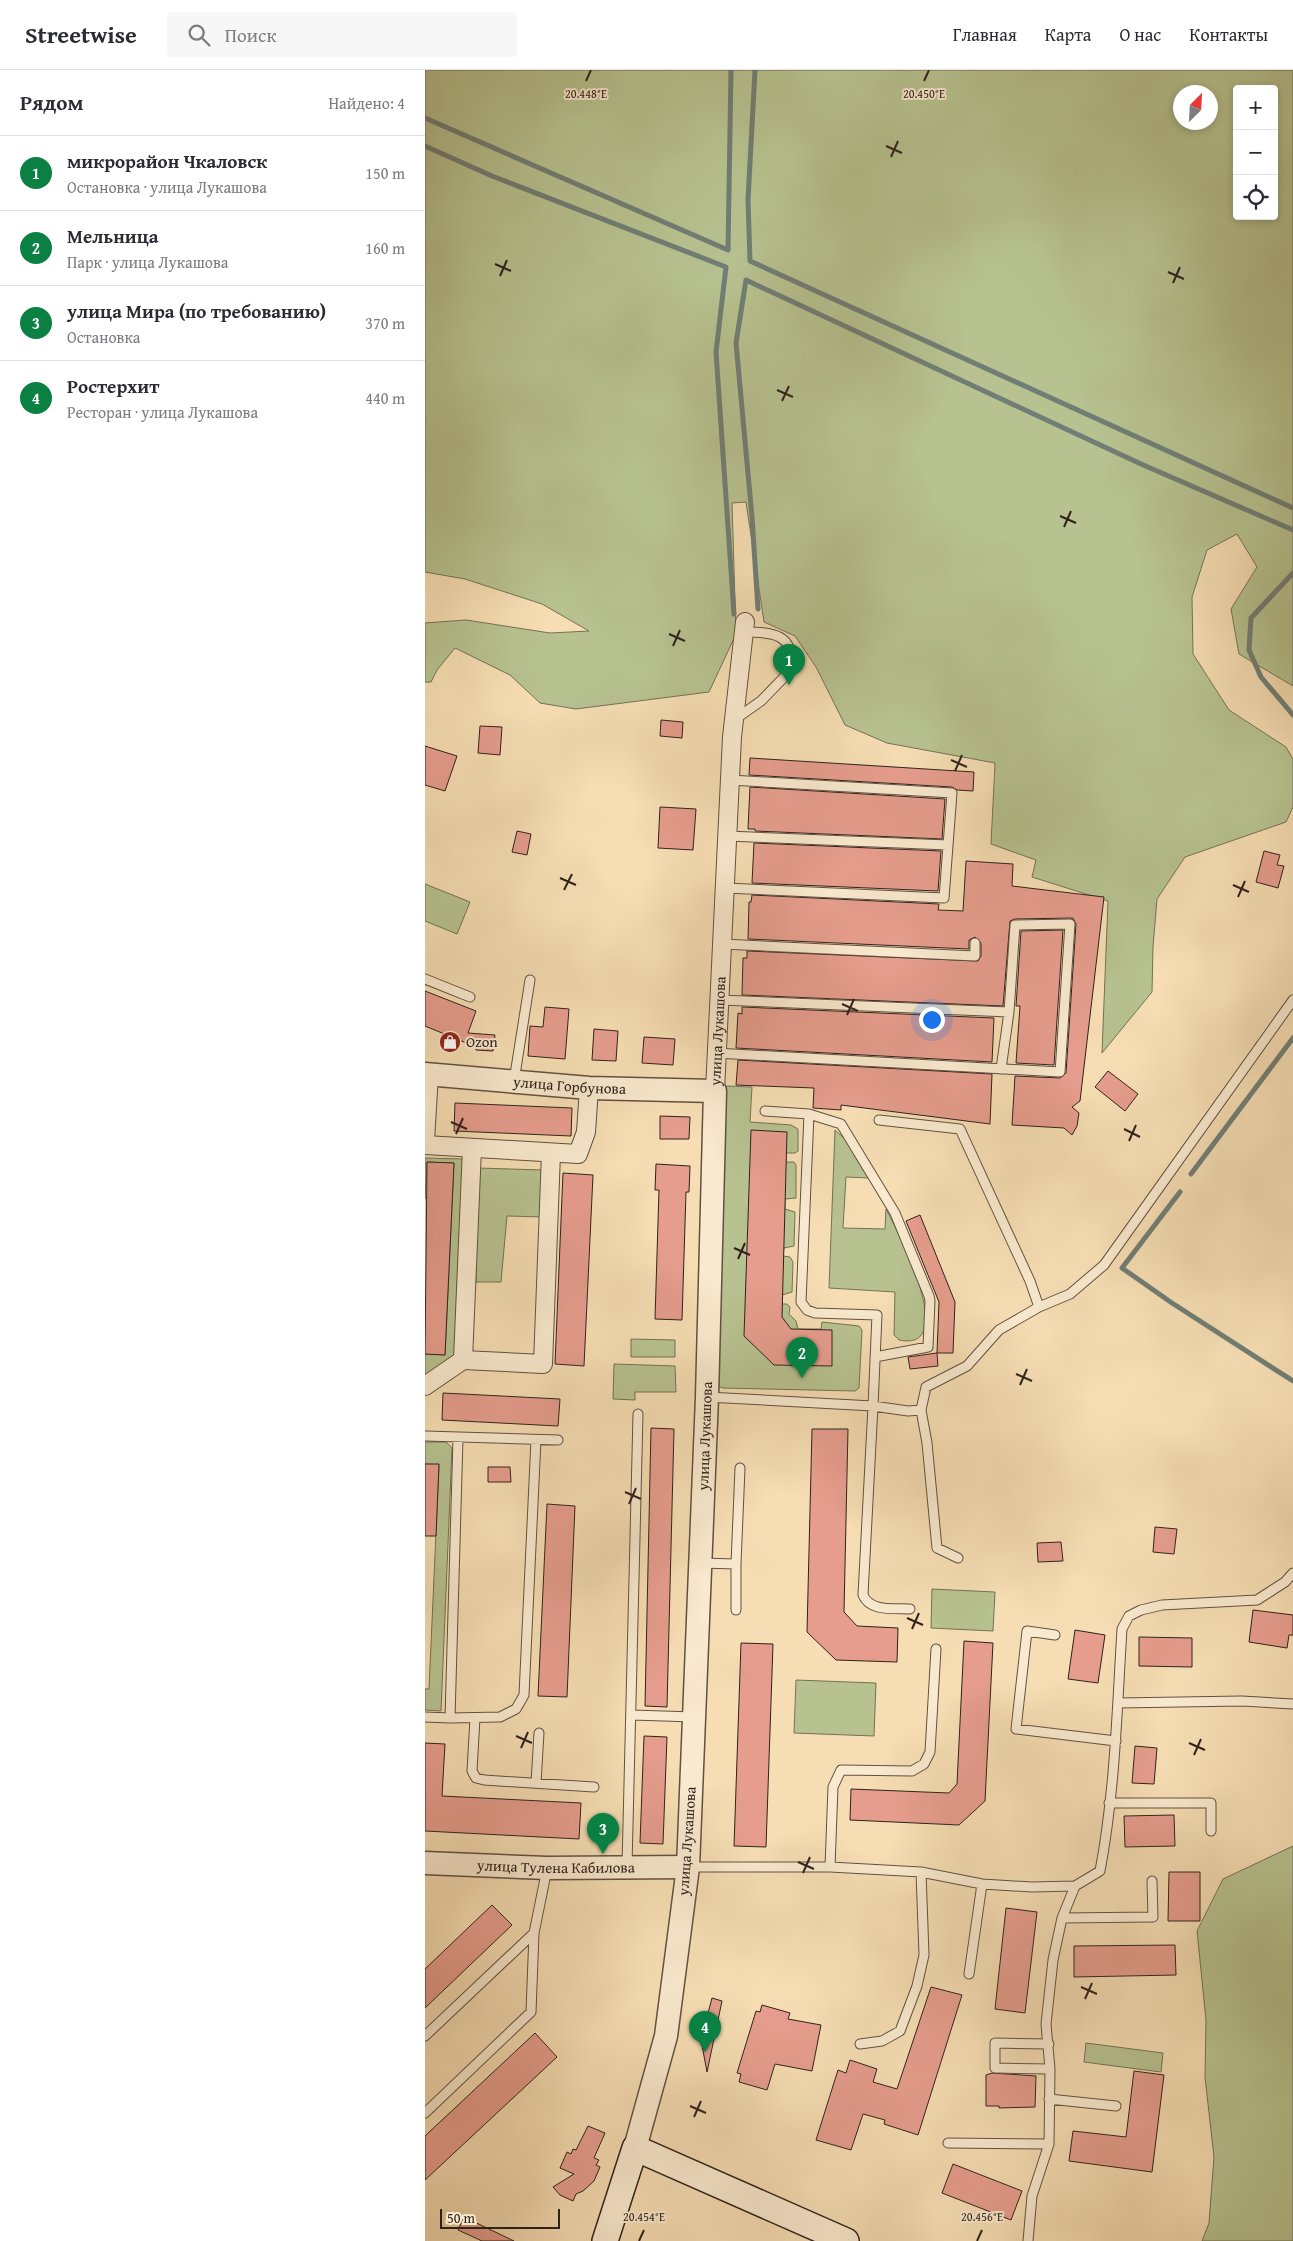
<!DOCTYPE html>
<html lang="ru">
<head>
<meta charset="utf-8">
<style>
  :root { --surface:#fff; --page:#f7f7f7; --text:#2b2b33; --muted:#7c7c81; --line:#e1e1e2; --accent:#0b8043 }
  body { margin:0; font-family:"Gentium Book Plus",serif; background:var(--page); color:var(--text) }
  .controls { position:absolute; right:15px; top:15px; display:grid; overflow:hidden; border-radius:5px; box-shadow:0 2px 8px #0003 }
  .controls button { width:45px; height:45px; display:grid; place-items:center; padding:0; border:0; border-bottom:1px solid var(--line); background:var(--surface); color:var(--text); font:25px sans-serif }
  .compass { position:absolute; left:748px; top:15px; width:45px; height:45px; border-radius:50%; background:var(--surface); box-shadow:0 2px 8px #0003; rotate:24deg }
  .scale { position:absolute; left:15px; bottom:12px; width:120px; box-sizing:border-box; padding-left:5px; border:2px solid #2f221d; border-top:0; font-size:14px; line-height:18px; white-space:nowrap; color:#2f221d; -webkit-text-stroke:4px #f9e9ce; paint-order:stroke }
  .you { position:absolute; left:506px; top:949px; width:18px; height:18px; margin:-12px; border:4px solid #fff; border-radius:50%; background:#1a73e8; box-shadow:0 0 0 8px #1a73e833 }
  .badge { display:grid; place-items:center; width:32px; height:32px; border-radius:50%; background:var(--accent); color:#fff; font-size:16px; font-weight:700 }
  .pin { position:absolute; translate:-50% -41px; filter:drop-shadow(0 1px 2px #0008) }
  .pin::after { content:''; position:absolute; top:26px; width:18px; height:15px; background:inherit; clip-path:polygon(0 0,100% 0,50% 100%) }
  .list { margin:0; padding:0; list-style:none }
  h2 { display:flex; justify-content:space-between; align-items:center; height:65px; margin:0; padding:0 20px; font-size:21px }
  h2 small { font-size:16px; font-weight:400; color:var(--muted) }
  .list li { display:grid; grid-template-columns:32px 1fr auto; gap:15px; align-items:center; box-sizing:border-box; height:75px; padding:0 20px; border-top:1px solid var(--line) }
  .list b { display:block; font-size:19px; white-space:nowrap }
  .list p { margin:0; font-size:16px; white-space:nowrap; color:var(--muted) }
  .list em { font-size:16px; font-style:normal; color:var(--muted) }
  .icon { flex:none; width:28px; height:28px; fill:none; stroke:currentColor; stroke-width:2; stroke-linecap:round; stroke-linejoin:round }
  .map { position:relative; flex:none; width:868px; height:2171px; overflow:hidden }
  header { display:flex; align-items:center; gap:30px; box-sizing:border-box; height:70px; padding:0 25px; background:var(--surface); border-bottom:1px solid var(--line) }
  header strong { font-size:24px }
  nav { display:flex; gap:28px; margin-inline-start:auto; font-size:18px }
  .search { width:350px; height:45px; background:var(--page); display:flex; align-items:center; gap:12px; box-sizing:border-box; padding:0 18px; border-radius:5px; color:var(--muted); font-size:19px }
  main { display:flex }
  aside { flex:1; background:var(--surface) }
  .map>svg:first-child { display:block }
</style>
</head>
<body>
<header>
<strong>Streetwise</strong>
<div class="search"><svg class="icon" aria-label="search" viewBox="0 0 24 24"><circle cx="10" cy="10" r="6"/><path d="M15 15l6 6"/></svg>Поиск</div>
<nav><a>Главная</a><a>Карта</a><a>О нас</a><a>Контакты</a></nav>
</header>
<main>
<aside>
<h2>Рядом<small>Найдено: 4</small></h2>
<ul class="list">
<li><span class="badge">1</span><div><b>микрорайон Чкаловск</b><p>Остановка · улица Лукашова</p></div><em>150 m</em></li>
<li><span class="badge">2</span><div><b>Мельница</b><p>Парк · улица Лукашова</p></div><em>160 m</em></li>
<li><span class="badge">3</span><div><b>улица Мира (по требованию)</b><p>Остановка</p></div><em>370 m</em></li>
<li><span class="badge">4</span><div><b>Ростерхит</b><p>Ресторан · улица Лукашова</p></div><em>440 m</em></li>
</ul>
</aside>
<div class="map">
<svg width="868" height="2171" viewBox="0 0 868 2171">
  <rect width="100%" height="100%" fill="#f6ddb3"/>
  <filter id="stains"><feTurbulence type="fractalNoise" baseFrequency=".004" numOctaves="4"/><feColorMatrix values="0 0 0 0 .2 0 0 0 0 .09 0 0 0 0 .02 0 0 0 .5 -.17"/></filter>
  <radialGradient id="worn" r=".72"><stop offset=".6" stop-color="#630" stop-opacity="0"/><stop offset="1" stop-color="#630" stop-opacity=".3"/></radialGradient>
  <path fill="#b7c290" stroke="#737256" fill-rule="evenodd" d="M0,0H868V616L814,584L806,539L832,497L812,464L782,480L767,527L768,584L804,640L861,677L868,689V737L861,752L760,787L732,829L728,877L727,922L677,983L683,831L607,807L611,790L566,774L570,693L462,673L420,655L391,597L370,566L339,552L321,432L307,433L311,564L284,622L151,639L115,633L85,605L30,578L12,600L6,612H0V553L41,550L125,563L164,561L117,534L40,509L0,502ZM812,19H849V146H812ZM756,22H786V52H756Z
    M0,814L45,832L32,864L0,851Z
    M302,1016L327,1017L325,1052L366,1055L373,1059V1081L370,1083H361V1092H369L371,1095V1128L360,1129V1139L370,1142L369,1176L359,1178L358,1186L365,1187L368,1192L367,1222L357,1225V1234H362L365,1237L364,1244L371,1251L373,1259H396L397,1252L434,1256L437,1260L434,1318L430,1321L297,1318L291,1314L298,1024Z
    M410,1060L421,1070L444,1108L421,1107L418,1158L460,1159L461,1139C472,1160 536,1283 474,1270L469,1265L470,1222L404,1218Z
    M0,1088L38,1089L30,1287L0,1309V1284L20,1285L29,1093L2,1092L0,1129Z
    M52,1098L118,1100L119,1147L82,1146L76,1212H51Z
    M206,1269L250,1270V1287H206Z
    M189,1294L250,1296L251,1322H210V1330L188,1329Z
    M0,1372H21L27,1378L16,1641L0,1640V1619H4L14,1395L0,1394Z
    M507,1519L570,1522L568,1561L506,1558Z
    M371,1610L451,1613L449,1666L369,1663Z
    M868,1776V2171H777L784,2153L789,2087L780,2007L781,1950L772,1861L798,1809Z
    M661,1973L738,1983L736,2002L659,1992Z"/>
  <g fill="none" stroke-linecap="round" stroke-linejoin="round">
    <path stroke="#717e75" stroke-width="5" d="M330,0L323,130L325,191L868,438
      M0,48L303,180L306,0
      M0,76L67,106L301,197L291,282L309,544
      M868,503L826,548L824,580L836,607L868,645
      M333,539L327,447L311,273L321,210L716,394L868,460
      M766,1104L868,968
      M755,1122L697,1198L747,1233L868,1311"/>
  </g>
  <path fill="#e69d8d" stroke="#2f221d" d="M236,650L258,652L257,668L235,666Z
    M55,656L77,657L75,685L53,683Z
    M0,676L32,686L20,721L0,715Z
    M325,688L549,702L548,721L532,720L527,717L324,705Z
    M325,717L520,729L517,769L330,761V759H323Z
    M235,737L271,739L268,780L233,778Z
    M92,761L106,764L102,785L87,782Z
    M329,773L516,781L513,821L327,813Z
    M839,781L855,785L852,795L859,796L853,818L831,812Z
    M541,791L588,794L587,816L679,827L655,1031L647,1037L654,1043L652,1056L647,1065L639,1058L587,1055L590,1006L635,1008L641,1003L651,854L648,848L590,849L585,851L578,936L317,925L318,888H322V881L553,891L556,886V873L550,867L544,870V879L323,869L324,832H326L327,825L514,834L513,840L538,841Z
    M638,860L629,995L591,993L595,936H591L596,861Z
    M0,921L51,941L43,963L70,965L68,981L51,980V977L0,956Z
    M120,937L144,939L140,989L103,986L105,956L118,957Z
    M317,937L569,948L567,992L311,978L313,943L317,944Z
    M169,959L193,961L191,991L167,990Z
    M219,967L250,969L248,995L217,993Z
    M313,990L567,1004L565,1054L416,1035V1040L388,1038L389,1018L311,1015Z
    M683,1001L713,1024L700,1041L670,1017Z
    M30,1033L147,1038L146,1066L29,1061Z
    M235,1046L265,1047L264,1069H235Z
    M326,1060L362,1062L357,1247L366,1259L407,1260V1296L349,1295L319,1266Z
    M2,1092L29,1093L20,1285L0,1284Z
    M231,1094L265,1096L264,1122H261L257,1250L230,1249L234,1120H230Z
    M138,1103L168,1105L159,1296L130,1294Z
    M495,1145L530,1232L528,1283H512L514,1232L481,1151Z
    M512,1283L513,1296L485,1299L483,1287Z
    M18,1323L135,1329L133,1356L17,1350Z
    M226,1358L249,1359L242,1637L220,1636Z
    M387,1359H423L419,1542L432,1556L473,1558L472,1592L411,1590L382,1562Z
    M0,1394H14L11,1466H0Z
    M63,1397H85L86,1412H63Z
    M122,1434L150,1436L142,1627L113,1626Z
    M730,1457L752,1459L749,1484L728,1482Z
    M636,1472L638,1491L613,1492L612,1473Z
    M828,1540L868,1545V1565H864L862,1578L824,1572Z
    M650,1560L680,1565L673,1613L643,1609Z
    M714,1567L767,1568V1597L714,1596Z
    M539,1571L568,1573L560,1731L534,1755L425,1750L426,1719L524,1723L532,1714Z
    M316,1573L348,1574L341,1777L309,1776Z
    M219,1666L242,1667L238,1774L215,1773Z
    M0,1673L20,1674L17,1726L156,1733L154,1769L0,1761Z
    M710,1676L732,1678L729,1714L707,1713Z
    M749,1745L750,1776L700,1777L699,1746Z
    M744,1802H775V1851H743Z
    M67,1835L87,1855L0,1938V1899Z
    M581,1838L612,1842L600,1943L570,1939Z
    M750,1875L751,1905L649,1907V1876Z
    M506,1917L537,1925L493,2065L459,2054L460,2050L438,2044L426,2080L391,2070L413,2000L421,2003L425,1990L452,1999L448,2012L472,2019Z
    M287,1928L297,1931L282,2002L276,1970Z
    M337,1935L365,1943L363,1949L396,1955L387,2001L350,1994L342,2020L314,2012L316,2004L312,2003L331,1941L335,1942Z
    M110,1963L132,1987L0,2110V2066Z
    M709,2001L739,2005L727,2102L644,2091L648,2061L701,2067Z
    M567,2003L611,2006L610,2037L574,2038V2036H561V2005Z
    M163,2056L180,2063L169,2088L174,2090L171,2095L175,2097L169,2111L158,2121L151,2124L148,2131L135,2125L128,2117L149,2104L135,2098L142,2082L146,2084L148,2079L151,2080Z
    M528,2094L597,2121L586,2150L517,2123Z
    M39,2147L89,2171H57L33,2160Z"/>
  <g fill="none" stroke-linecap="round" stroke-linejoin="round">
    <g stroke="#615142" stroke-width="11">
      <path id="service" d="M309,650L336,631L367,599C369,564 349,562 319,562
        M302,766L523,775
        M300,818L519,828L527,723L305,710
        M297,874L550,886V873
        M0,909L45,927
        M294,930L584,942
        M291,983L635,1002L645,854L590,855L584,942L576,999
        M89,1011L105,910
        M384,1044L416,1054L470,1143L504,1226L505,1231L503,1277L450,1287
        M454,1050L535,1059L605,1211L614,1237
        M282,1327L448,1336L452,1245L390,1243L382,1240L376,1232L384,1044L340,1041
        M0,1366L133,1370
        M533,1488L512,1478L502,1373L496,1340L501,1317L542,1296L574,1260L614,1237L645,1224L679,1195L868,930
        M275,1493L311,1494L315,1398
        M485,1539C469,1538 445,1542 438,1525L448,1336L483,1341L496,1340
        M311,1540V1494
        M630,1565L602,1561L591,1659L691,1671
        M693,1633L817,1631L868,1634
        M207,1645L269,1647
        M0,1647L25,1648L33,1368
        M25,1648L75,1647L91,1639L99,1625L111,1370
        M50,1648L47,1701L51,1708L59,1710L169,1717
        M111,1713L114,1663
        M684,1733H786V1761
        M202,1796L213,1344
        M263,1797H405L496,1802L557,1814L607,1817L650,1816L675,1801C690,1722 692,1640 697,1559L704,1546L716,1540L737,1535L832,1530L860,1512L868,1503
        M405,1797L408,1717L416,1700L487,1701L499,1694L505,1682L511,1579
        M637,1848L728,1847L727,1811
        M544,1904L557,1814
        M0,1966L109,1863L122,1799
        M435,1974L457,1971L475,1961L492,1916L499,1885L496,1802
        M624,1974L570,1973V1998L625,1999
        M624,2029L691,2036
        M0,2043L106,1942L109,1863
        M523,2073L624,2074
        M603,2171L607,2126L624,2074L625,1999L621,1954L628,1890L637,1848L650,1816"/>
    </g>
    <g stroke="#615142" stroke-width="20">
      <g id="minor">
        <path id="s1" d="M290,1021L307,667L320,552"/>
        <path d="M0,1071L4,1004"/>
        <path d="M0,1075L153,1084L161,1062L164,1018"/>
        <path d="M38,1290L118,1294L126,1083"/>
        <path d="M0,1316L38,1290L47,1078"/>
      </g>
    </g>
    <g stroke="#615142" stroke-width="25">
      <g id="tertiary">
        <path id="s2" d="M0,1004L164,1018L290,1021L282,1327L263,1797L241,1966L210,2078"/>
        <path id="s3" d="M0,1793L122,1798L263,1797"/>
      </g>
    </g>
    <g stroke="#2f221d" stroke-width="28">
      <path id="secondary" d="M180,2171L210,2078L421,2171"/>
    </g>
    <use href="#service" stroke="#f9e9ce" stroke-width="9"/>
    <use href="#minor" stroke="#f9e9ce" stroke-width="18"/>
    <use href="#tertiary" stroke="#f9e9ce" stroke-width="22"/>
    <use href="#secondary" stroke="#f9e9ce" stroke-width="25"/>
  </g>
  <path fill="none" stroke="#2f221d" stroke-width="2" d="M161,11L166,0M499,11L504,0M461,76L477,83M466,87L473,71M70,194L86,201M743,202L759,209M75,206L82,190M748,213L755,197M352,320L368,327M357,331L364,316M635,446L651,453M639,457L646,441M244,564L260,571M248,576L255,560M526,690L542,697M530,701L537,685M135,808L151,815M808,815L824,822M139,820L147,804M813,827L820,811M417,934L433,941M422,945L429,929M26,1052L42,1059M699,1059L715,1067M31,1064L38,1048M704,1071L711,1055M309,1178L325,1185M313,1189L320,1173M591,1304L607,1311M595,1315L602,1299M200,1422L216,1429M204,1434L211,1418M482,1548L498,1555M487,1559L494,1543M91,1666L107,1673M764,1673L780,1680M96,1678L103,1662M769,1685L776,1669M373,1792L389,1799M378,1803L385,1787M656,1917L672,1924M660,1929L667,1913M265,2036L281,2043M269,2047L276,2031M214,2171L219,2160M552,2171L557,2160"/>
  <defs>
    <g id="shop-disc" transform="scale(1.125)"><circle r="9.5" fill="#8f2418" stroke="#f9e9ce"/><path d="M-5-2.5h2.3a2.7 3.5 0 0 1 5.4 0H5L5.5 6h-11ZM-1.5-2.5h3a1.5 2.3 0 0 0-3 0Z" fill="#fff"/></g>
  </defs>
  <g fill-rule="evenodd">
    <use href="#shop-disc" x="25" y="972"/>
  </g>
  <g text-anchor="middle" stroke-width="4" stroke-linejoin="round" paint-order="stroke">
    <g font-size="15" fill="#2f221d" stroke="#f9e9ce">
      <text dy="5" stroke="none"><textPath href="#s1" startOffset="60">улица Лукашова</textPath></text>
      <text dy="5" stroke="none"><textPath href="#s2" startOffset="145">улица Горбунова</textPath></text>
      <text transform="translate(280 1366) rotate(-88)" y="5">улица Лукашова</text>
      <text transform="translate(262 1771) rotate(-86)" y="5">улица Лукашова</text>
      <text dy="5" stroke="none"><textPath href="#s3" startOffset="131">улица Тулена Кабилова</textPath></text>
    </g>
    <g font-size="15" fill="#2f221d" stroke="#f9e9ce" text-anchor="start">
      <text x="41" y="977">Ozon</text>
    </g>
  </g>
  <g font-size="12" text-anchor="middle" fill="#2f221d" stroke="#f9e9ce" stroke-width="4" stroke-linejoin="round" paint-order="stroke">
    <text x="161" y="28">20.448°E</text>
    <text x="499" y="28">20.450°E</text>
    <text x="219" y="2151">20.454°E</text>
    <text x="557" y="2151">20.456°E</text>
  </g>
  <rect width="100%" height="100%" filter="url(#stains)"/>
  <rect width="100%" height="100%" fill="url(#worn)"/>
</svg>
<div class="controls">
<button>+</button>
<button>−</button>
<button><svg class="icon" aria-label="locate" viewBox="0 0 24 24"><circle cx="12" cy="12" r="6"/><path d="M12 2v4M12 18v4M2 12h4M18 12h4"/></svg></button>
</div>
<svg class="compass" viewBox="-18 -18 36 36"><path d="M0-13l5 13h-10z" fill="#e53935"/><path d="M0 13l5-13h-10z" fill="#7c7c81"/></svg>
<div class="scale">50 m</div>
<div class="you"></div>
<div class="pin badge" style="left:364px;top:615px">1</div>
<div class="pin badge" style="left:377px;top:1308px">2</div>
<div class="pin badge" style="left:178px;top:1784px">3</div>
<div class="pin badge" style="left:280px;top:1982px">4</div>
</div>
</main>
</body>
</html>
